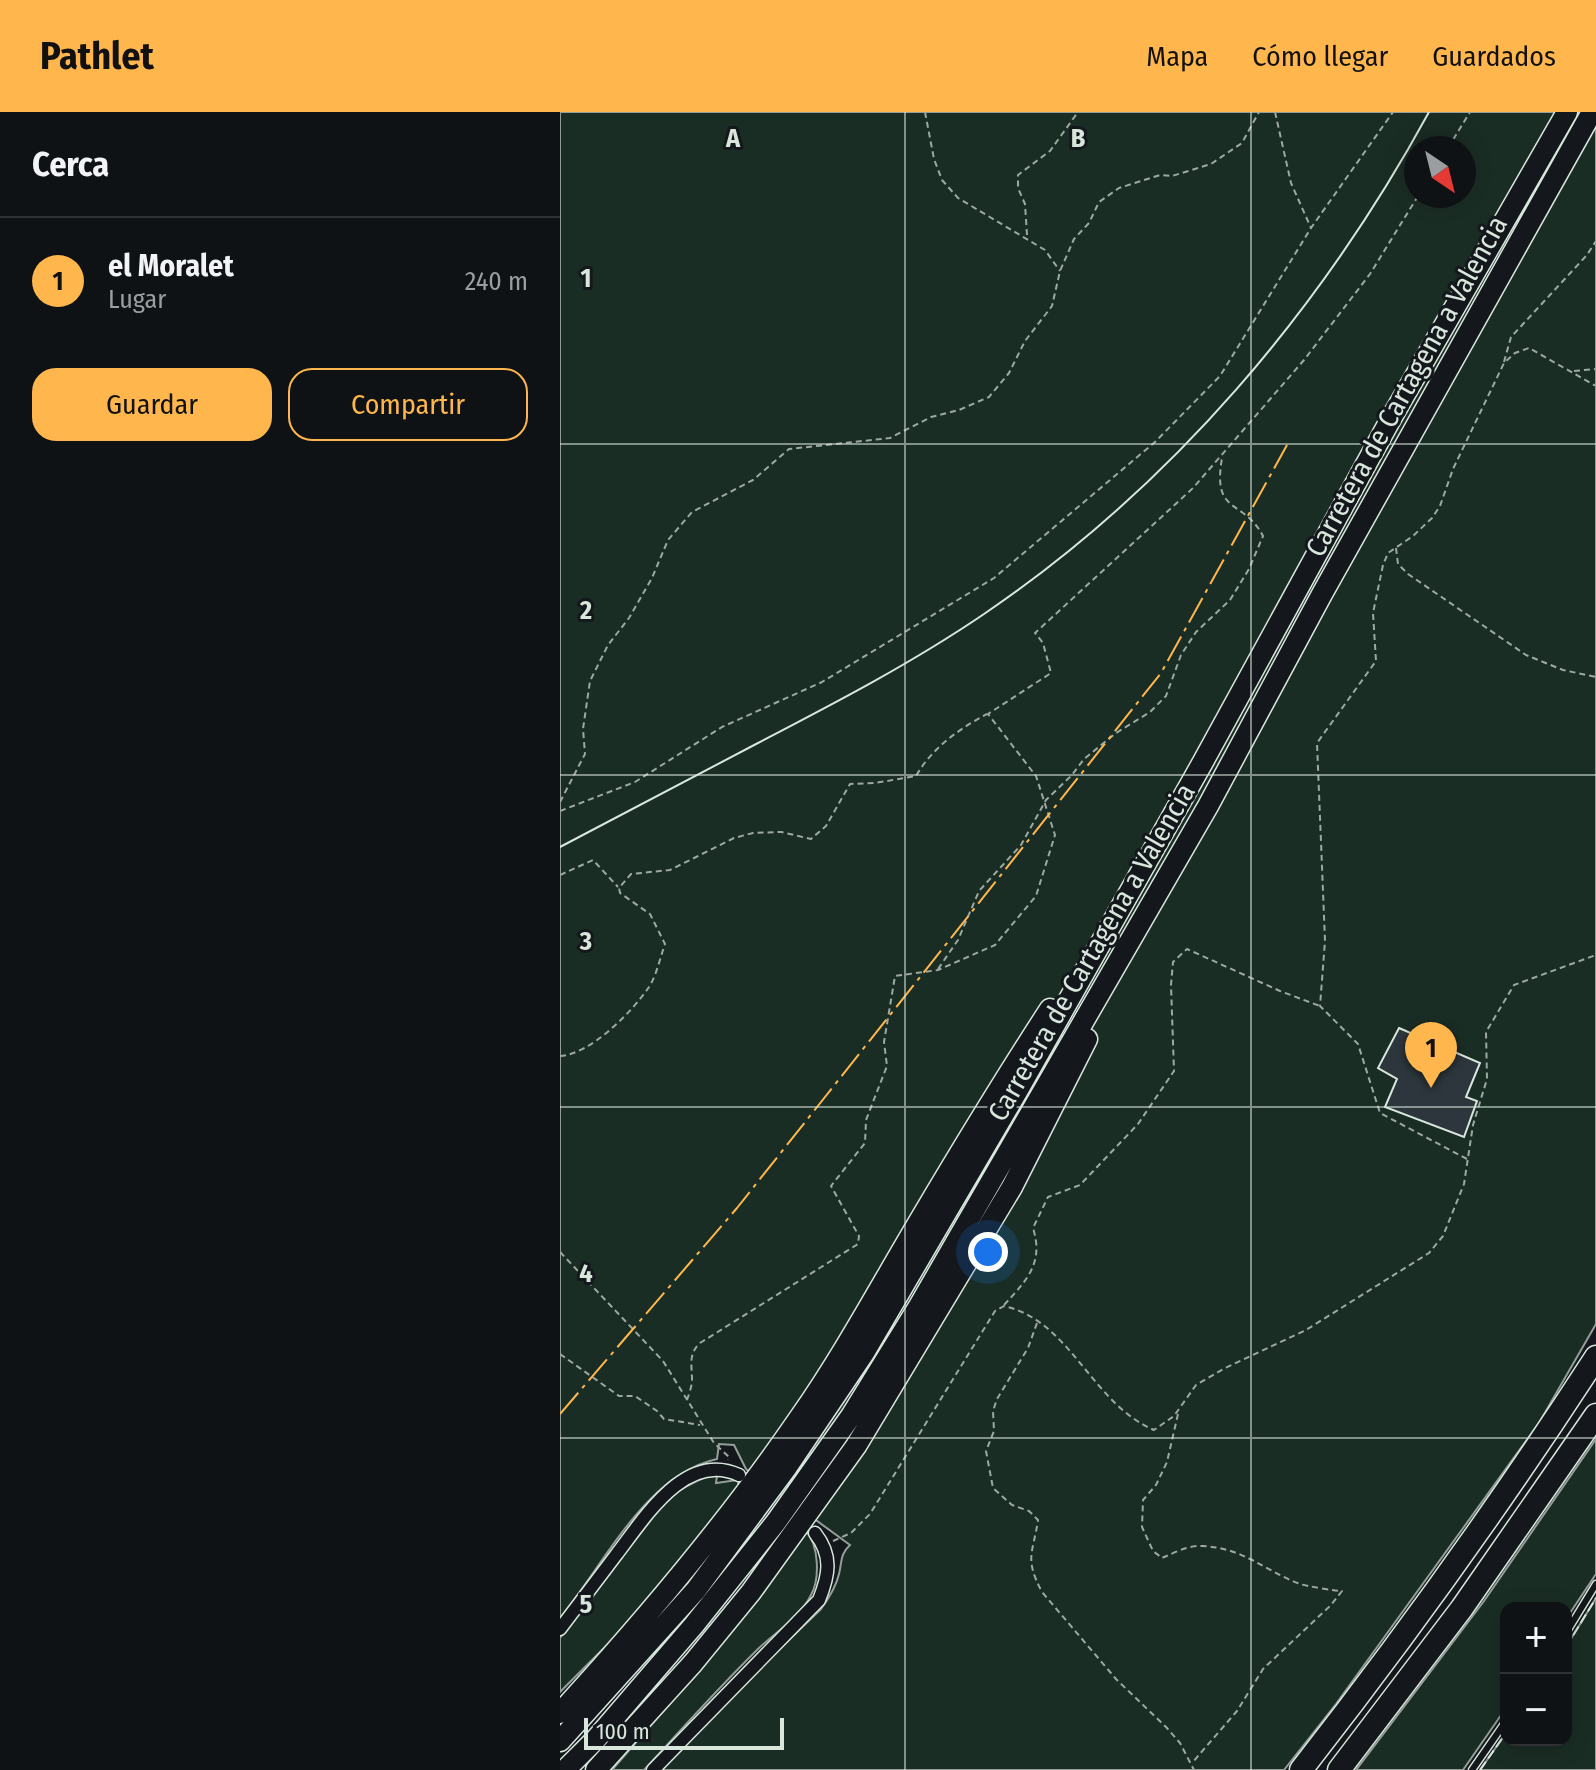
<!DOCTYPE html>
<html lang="es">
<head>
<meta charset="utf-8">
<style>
  :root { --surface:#0f1215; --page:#181b1e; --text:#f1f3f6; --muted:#9b9ea0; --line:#2f3234; --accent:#ffb74d }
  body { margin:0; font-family:"Fira Sans Condensed",sans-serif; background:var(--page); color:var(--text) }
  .controls { position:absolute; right:24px; bottom:24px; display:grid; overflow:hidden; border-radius:16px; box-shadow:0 4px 20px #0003 }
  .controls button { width:72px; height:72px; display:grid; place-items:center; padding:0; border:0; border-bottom:2px solid var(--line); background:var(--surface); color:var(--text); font:40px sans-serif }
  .compass { position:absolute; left:844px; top:24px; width:72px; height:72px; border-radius:50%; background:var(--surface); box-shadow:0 4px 20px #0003; rotate:145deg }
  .scale { position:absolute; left:24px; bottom:20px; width:200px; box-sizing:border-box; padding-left:8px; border:4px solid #d8e6dc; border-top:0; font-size:22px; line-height:28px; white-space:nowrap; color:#d8e6dc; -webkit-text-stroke:6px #14181c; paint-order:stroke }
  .you { position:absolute; left:428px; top:1140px; width:28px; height:28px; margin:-20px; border:6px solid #fff; border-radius:50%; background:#1a73e8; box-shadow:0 0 0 12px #1a73e833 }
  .badge { display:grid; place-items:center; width:52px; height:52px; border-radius:50%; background:var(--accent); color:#111; font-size:26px; font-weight:700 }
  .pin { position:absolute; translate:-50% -66px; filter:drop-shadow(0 2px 4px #0008) }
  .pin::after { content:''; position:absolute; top:42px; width:28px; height:24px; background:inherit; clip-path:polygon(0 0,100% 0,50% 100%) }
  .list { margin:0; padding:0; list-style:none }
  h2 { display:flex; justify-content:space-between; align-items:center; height:104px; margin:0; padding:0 32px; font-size:34px }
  h2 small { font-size:26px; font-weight:400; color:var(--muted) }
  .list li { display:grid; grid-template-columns:52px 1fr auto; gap:24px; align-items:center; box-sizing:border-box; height:128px; padding:0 32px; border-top:2px solid var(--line) }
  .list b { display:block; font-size:30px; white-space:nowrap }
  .list p { margin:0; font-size:26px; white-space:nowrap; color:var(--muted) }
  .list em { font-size:26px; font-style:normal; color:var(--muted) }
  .actions { display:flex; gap:16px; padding:24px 32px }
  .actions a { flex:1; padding:18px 0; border:2px solid var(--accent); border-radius:24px; text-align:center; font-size:28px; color:var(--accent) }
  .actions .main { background:var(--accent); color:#111 }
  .map { position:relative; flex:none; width:1036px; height:1658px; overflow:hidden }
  header { display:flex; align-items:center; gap:48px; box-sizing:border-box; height:112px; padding:0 40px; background:var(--accent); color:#111 }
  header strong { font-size:38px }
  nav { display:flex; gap:44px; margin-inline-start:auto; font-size:28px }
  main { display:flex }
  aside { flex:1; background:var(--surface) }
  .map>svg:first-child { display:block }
</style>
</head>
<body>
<header>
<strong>Pathlet</strong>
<nav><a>Mapa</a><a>Cómo llegar</a><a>Guardados</a></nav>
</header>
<main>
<aside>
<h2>Cerca<small></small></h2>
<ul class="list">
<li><span class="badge">1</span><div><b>el Moralet</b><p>Lugar</p></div><em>240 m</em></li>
</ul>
<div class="actions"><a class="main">Guardar</a><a>Compartir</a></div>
</aside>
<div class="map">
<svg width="1036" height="1658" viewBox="0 0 1036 1658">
  <rect width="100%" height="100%" fill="#14181c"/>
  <path fill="#1a2d24" stroke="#939e99" stroke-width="2" fill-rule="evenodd" d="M0,0H1036V1212L979,1311L776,1592L724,1658H101L177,1578L261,1497C269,1486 276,1475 279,1462C282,1450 280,1442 290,1433L186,1357L174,1333L159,1332L157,1347C85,1363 44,1453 0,1506ZM856,36H904V84H856Z
    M1036,1327V1462L1006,1507V1496H946V1596L903,1658H796L924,1489Z
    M149,1363L157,1364L156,1371L177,1368L180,1376L61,1519L0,1580V1526L100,1396L119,1378Z
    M246,1419C259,1433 260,1467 251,1483C241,1504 216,1520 199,1536C159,1575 122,1617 84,1658H52L145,1551Z
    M1036,1486V1658H920L946,1621V1628H1006V1535Z"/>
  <path fill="#2c363c" stroke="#d8e6dc" stroke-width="2" d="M839,916L920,951L906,985L917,989L904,1025L825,995L837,967L818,956Z"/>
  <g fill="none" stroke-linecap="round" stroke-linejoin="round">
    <g stroke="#d8e6dc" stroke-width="9">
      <path id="service" d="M1006,1521L1036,1472
        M912,1658L946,1609"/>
    </g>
    <g stroke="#d8e6dc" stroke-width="15">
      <path id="minor" d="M0,1517C19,1492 37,1468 56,1443C84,1407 125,1338 179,1363
        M93,1658L259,1488C269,1463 273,1444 255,1421"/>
    </g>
    <g stroke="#d8e6dc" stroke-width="23">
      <path id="trunk" d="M0,1601C86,1507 168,1410 240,1305C277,1252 309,1195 341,1140C389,1058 438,977 490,897
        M0,1629L136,1478L227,1355L304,1241L458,978L644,648L833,303L1007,0
        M5,1658L36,1627L134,1513L216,1410L291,1304L359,1194L648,694L762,482L1032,0
        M36,1658L133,1551L191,1480L296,1334L452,1075L527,927"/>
    </g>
    <g stroke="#d8e6dc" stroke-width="25">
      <path id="motorway" d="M741,1658C845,1525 944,1387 1036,1245
        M779,1658L902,1496L1036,1303"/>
    </g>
    <path stroke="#9da8a2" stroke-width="2" stroke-dasharray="6 4" stroke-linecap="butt" d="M365,0L374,47L382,68L398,86L485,138L500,159
      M715,0L731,71L751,116
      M888,36L910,0
      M467,123L465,92L458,76V63L490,39L518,0
      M944,250L951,225L1027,143L1036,129
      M1014,259L1036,257
      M836,436L838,452L848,462L966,543L1003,558L1036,565
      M0,690L25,642L23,617L30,569L48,533L69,506L92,466L108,428L132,400L193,368L229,337L330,326L371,305L399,298L429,285L449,261L465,229L492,194L500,159L514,127L529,111L539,90L559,76L600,63L612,64L651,52L682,31L699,0
      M0,699L75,670L162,615L262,570L434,466L595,330L660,264L751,116L833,0
      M0,763L33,748L58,775
      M378,857L398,828L419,779L461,733L486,688L512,663L524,647L556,621L590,600L606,584L621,543L636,520L670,488L689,457L703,424C683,386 652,404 662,346
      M0,944C31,942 72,900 89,875C97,862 100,846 105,832L90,802L60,781L59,776L71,762L110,758L174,726L193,721L221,720L251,727L266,714L290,672L315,671L356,664C372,636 399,617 427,602
      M907,1047L820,1001L798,932L760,894L765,829L757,631L816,549L813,501L823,453L828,441L853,424L872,406L880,394L893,357L944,251L955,241L969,236L1036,274
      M0,1140L103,1249L154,1331L169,1345L168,1348
      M444,1193C467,1168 484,1151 473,1116L488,1085L520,1073L578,1012L614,959L611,873L613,850L627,837L720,879L760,894
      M477,1211L468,1236L437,1287L433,1299L434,1319L426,1339L433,1376L452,1393L469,1399L478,1408C473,1442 464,1446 482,1480L556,1567L607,1616L620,1631L634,1658
      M0,1242L59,1284H75L97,1299L104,1307L140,1313
      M127,1288C129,1282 132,1274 132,1268C132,1253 128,1242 140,1231L298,1132L299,1124L271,1074L305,1031L306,1008L327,954L324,930L335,864L378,858L435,833L476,784L495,723L476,664L428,602L491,561L483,531L475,521L633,376L744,248L810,162L858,84
      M618,1302L607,1350L596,1373L583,1388L582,1415L593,1439L602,1446C614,1441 628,1433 643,1434C684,1436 705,1459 740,1472C746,1474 776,1479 782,1479L771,1493L703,1557L677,1599L632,1651
      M273,1429L291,1421L310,1402L435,1199L444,1194C511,1209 531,1291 594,1318L614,1304L636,1273L665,1256L746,1218L869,1141L883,1124L904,1072L913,1013L927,967L926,920L954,873L1036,843"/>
    <use href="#service" stroke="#14181c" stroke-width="6"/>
    <use href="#minor" stroke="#14181c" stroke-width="12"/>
    <use href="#trunk" stroke="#14181c" stroke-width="20"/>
    <use href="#motorway" stroke="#14181c" stroke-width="22"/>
    <path stroke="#d8e6dc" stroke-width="2" d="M0,735C66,701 132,666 198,631C275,591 352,551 424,502C611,375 761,198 869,0"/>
    <path stroke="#d8e6dc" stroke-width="2" stroke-dasharray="10 4" stroke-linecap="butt" d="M1006,1535L1036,1486
      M920,1658L946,1621"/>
    <path stroke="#ffb74d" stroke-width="2" stroke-dasharray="28 6 4 6" stroke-linecap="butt" d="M0,1302L177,1096L601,561L727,333"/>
  </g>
  <path fill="none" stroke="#d8e6dc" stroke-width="2" stroke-opacity="0.55" d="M345,0V1658M691,0V1658M0,332H1036M0,663H1036M0,995H1036M0,1326H1036"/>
  <g text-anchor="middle" stroke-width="6" stroke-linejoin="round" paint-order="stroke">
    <g font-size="28" fill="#d8e6dc" stroke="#14181c">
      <text transform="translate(846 274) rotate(-61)" y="10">Carretera de Cartagena a Valencia</text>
      <text transform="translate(531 840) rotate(-60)" y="10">Carretera de Cartagena a Valencia</text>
    </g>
  </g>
  <g font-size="26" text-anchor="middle" font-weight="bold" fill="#d8e6dc" stroke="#14181c" stroke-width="6" stroke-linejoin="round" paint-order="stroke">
    <text x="173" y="35">A</text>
    <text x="518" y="35">B</text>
    <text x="26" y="175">1</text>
    <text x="26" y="507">2</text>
    <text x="26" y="838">3</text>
    <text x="26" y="1170">4</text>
    <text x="26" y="1501">5</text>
  </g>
</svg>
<div class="controls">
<button>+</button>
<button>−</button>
</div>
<svg class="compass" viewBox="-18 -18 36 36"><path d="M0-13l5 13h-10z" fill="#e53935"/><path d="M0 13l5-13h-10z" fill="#9b9ea0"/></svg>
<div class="scale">100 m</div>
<div class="you"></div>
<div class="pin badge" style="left:871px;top:976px">1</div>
</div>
</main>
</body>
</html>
